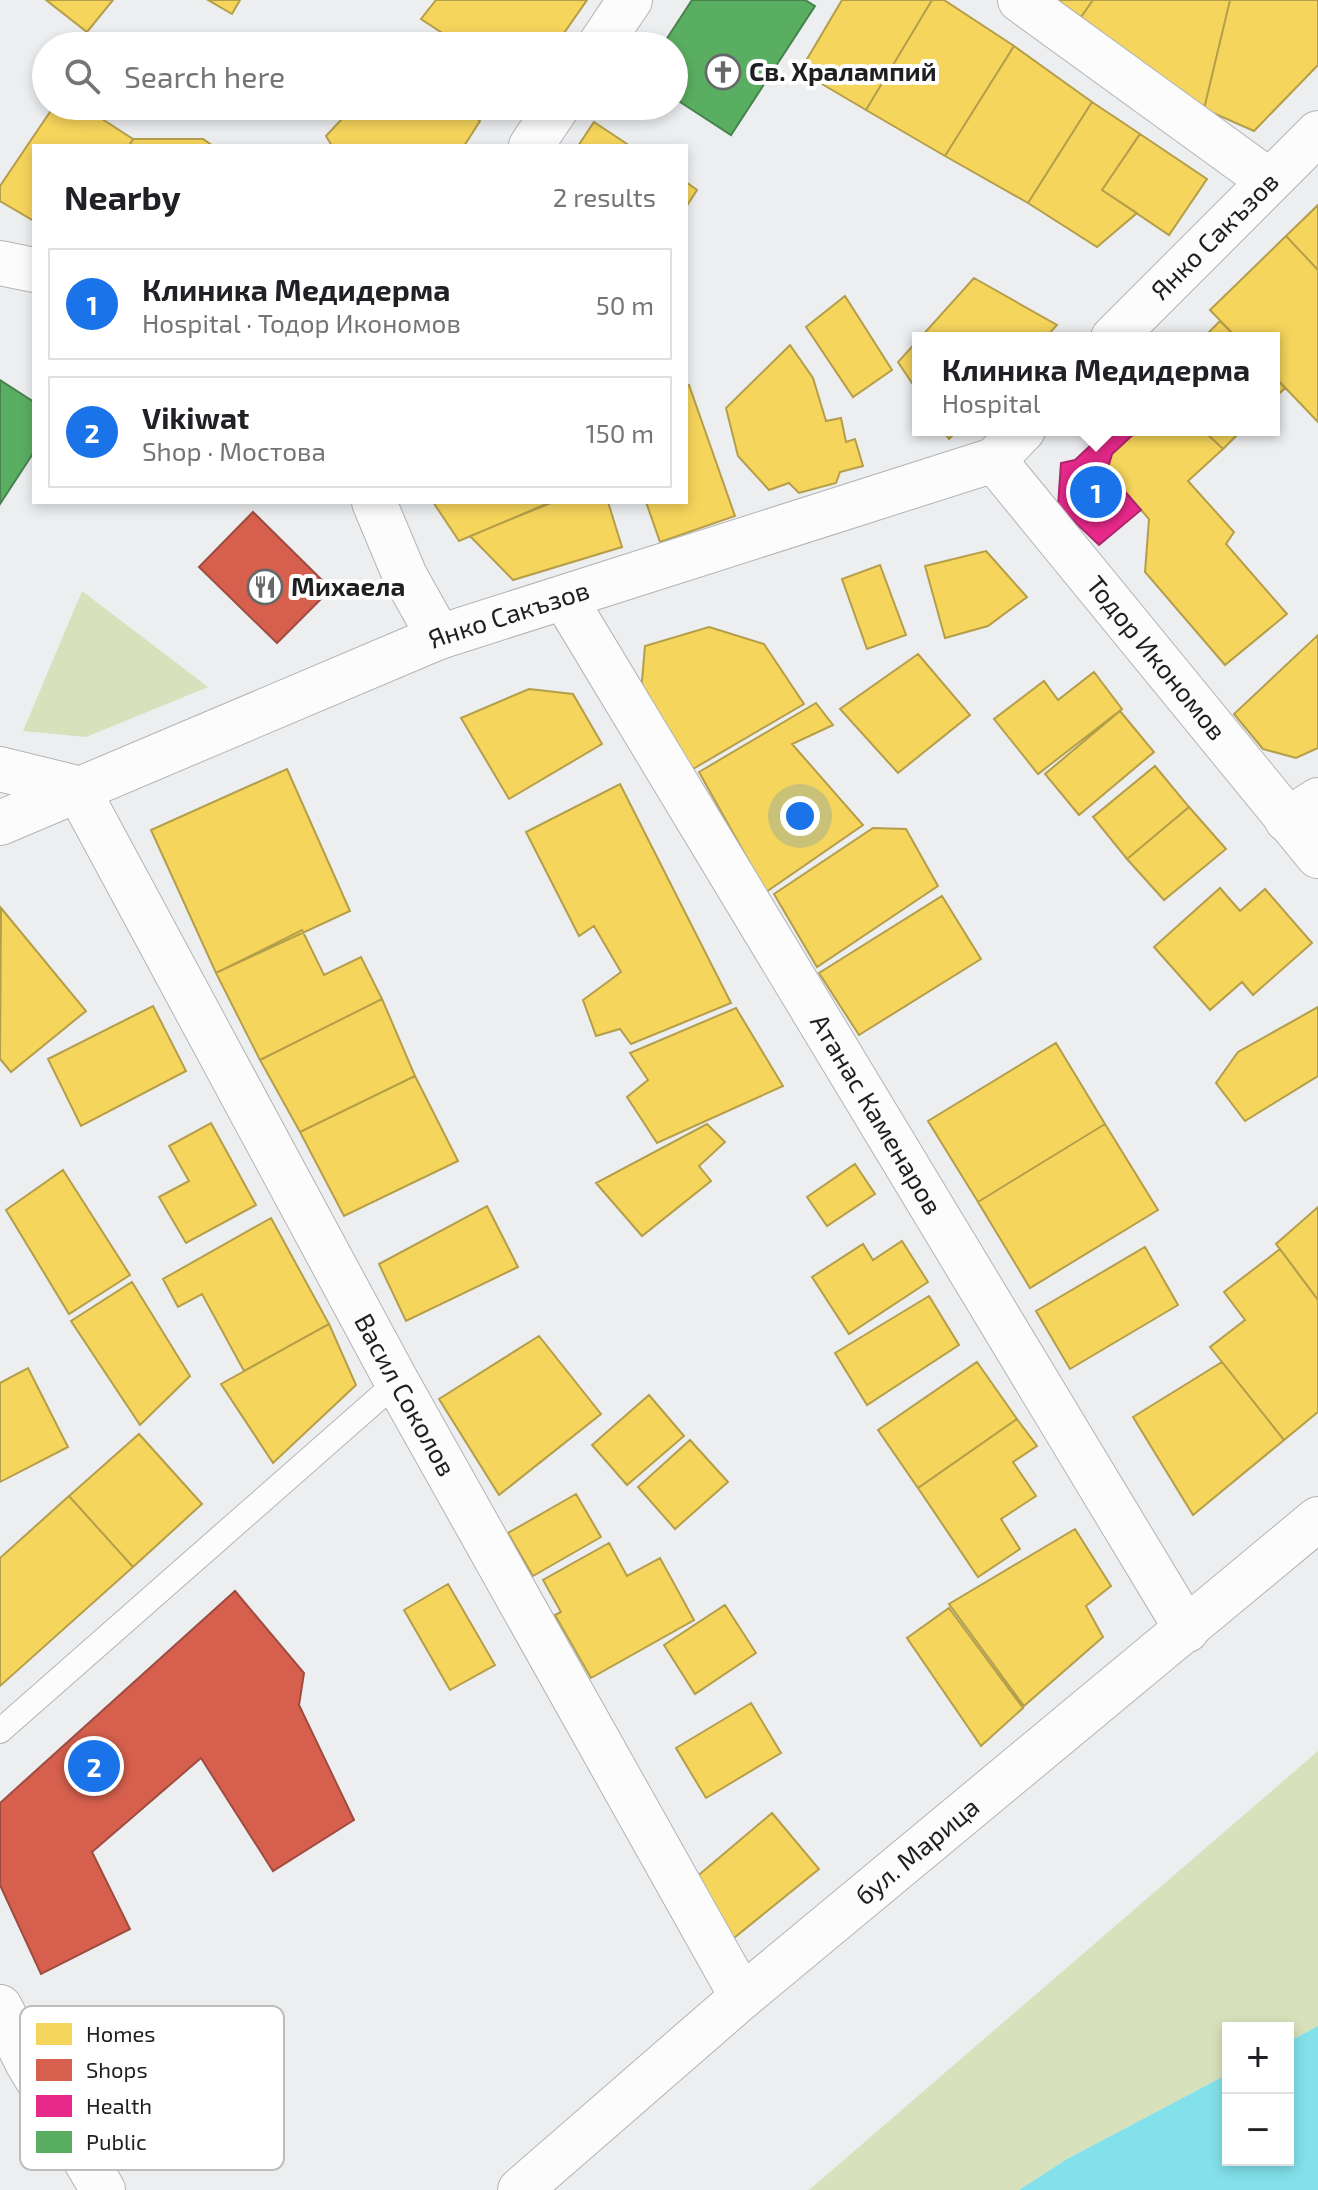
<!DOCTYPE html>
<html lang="en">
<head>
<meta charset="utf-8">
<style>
  :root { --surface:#fff; --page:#f2f2f2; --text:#202124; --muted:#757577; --line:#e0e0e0; --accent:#1a73e8 }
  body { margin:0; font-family:"Exo 2",sans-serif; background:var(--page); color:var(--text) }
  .controls { position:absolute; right:24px; bottom:24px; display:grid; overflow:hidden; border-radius:0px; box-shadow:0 4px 12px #0003 }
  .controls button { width:72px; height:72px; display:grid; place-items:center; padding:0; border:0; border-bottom:2px solid var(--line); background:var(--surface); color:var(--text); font:40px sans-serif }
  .you { position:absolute; left:800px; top:816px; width:28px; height:28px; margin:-20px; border:6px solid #fff; border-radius:50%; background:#1a73e8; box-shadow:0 0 0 12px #1a73e833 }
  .badge { display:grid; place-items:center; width:52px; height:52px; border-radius:50%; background:var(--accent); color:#fff; font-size:26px; font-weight:700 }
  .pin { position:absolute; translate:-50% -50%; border:4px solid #fff; box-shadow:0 2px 8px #0006 }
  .popup { position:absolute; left:912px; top:332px; width:368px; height:104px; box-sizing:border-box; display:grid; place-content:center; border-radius:0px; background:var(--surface); filter:drop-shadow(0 2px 6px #0005); font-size:26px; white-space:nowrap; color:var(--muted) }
  .popup b { font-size:30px; color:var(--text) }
  .popup::after { content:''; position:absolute; left:50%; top:100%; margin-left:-16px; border:16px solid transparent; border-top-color:var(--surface) }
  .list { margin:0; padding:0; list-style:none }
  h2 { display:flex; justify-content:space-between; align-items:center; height:104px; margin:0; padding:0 32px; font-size:34px }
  h2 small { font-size:26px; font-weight:400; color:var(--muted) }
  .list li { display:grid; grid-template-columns:52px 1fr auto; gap:24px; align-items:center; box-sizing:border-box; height:112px; margin:0 16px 16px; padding:0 16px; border:2px solid var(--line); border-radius:0px }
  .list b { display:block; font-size:30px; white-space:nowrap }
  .list p { margin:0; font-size:26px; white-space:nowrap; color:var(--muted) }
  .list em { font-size:26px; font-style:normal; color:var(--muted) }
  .icon { flex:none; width:44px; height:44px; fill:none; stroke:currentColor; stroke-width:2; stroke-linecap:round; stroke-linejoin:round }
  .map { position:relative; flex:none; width:1318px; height:2190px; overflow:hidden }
  .search { position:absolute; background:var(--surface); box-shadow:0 4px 12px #0003; left:32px; top:32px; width:656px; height:88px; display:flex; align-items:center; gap:20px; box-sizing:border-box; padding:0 28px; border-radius:44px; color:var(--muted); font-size:30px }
  .panel { position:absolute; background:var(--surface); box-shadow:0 4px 12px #0003; left:32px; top:144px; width:656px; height:360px; border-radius:0px }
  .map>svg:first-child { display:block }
</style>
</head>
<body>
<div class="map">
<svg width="1318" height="2190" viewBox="0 0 1318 2190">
  <rect width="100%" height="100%" fill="#eceef0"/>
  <path fill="#d7e1bb" d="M82,591L208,687L86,737L23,731Z
    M1318,1751V2026L1288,2042V2028H1228V2074L1067,2159L1019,2190H809Z"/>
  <path fill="#82e1eb" d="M1318,2026V2190H1019L1067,2159L1228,2074V2160H1288V2042Z"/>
  <path fill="#f6d55c" stroke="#b59e4a" stroke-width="2" d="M46,0H113L87,32Z
    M208,0H240L232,14Z
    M436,0H587L555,46H462L421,19Z
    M842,0H932L866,110L800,71Z
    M932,0H944L1014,46L945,156L866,110Z
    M1057,0H1093L1081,17Z
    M1093,0H1230L1204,109L1081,17Z
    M1230,0H1318V65L1254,131L1204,109Z
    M1014,46L1092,102L1028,203L945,156Z
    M1092,102L1140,134L1102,190L1137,213L1097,247L1028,203Z
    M54,106H82L133,139L129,146H34V221L0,201V186Z
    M354,106H457L480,121L464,146H332L326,136Z
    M594,122L630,146H578Z
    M1140,134L1207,179L1169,235L1102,190Z
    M133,139H203L213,146H129Z
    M686,182L697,190L686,207Z
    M1318,205V270L1286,236Z
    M1286,236L1318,270V422L1274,376V338H1237L1210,310Z
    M974,278L1057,325L1045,338H920Z
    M845,296L892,370L853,397L806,327Z
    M1220,321L1237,338H1203Z
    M918,340V392L898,362Z
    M790,345L813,378L826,421L841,418L846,442L855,439L863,466L840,472L836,483L799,493L789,483L769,490L738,456L726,408Z
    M1274,376L1285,388L1274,399Z
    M689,385L735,516L660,542L646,502H686V386Z
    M943,430H958L949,439Z
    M1138,430H1203L1223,449L1188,481L1234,532L1226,544L1287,614L1225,665L1145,572L1149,519L1107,471L1112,454Z
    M1203,430H1242L1223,449Z
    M433,502H543L544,505L459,541Z
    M553,502H608L622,547L513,580L470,536Z
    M986,551L1027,597L988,626L945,638L925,566Z
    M880,565L906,635L867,649L842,579Z
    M709,627L764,644L804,704L693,769L641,692L645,646Z
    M1318,635V748L1296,758L1263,749L1234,714Z
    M918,654L970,715L898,773L840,709Z
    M1094,672L1122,709L1038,774L994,719L1044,681L1058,700Z
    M529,689L573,694L602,744L509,799L461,718Z
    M816,703L833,725L792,744L863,825L766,892L699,772Z
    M1120,711L1154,752L1079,815L1045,774Z
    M1155,766L1189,807L1127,859L1093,817Z
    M287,769L350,911L216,973L151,830Z
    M620,784L731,1003L631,1044L620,1029L596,1036L583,1000L621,972L594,926L579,936L526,832Z
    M1189,807L1226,849L1164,900L1127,859Z
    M873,828L906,829L938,886L817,967L774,894Z
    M1220,888L1240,911L1265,889L1312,943L1253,995L1242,982L1210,1010L1154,947Z
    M942,896L981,959L859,1035L819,973Z
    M1,908L86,1011L11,1072L0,1059Z
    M302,930L324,975L361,957L382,999L260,1060L216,973Z
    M382,999L415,1076L300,1132L260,1060Z
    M153,1006L186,1071L81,1126L48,1059Z
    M1318,1007V1076L1245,1121L1216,1083L1238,1052Z
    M736,1008L783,1086L657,1143L627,1097L648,1080L630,1053Z
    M1056,1043L1105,1124L978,1202L928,1121Z
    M415,1076L458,1161L344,1216L300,1132Z
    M211,1123L256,1205L186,1243L159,1197L189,1181L169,1146Z
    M707,1124L725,1142L699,1166L711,1181L642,1236L596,1183Z
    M1105,1124L1158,1210L1030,1288L978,1202Z
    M855,1164L875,1194L827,1226L807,1197Z
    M63,1170L130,1275L69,1314L6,1210Z
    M487,1206L518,1267L406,1321L379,1264Z
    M1318,1207V1300L1276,1244Z
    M271,1218L329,1324L244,1371L202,1294L178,1307L163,1279Z
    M902,1241L928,1282L849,1334L812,1277L863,1244L873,1260Z
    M1145,1247L1178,1305L1070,1369L1036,1311Z
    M1280,1249L1318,1300V1412L1284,1440L1210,1347L1245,1320L1224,1292Z
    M132,1282L190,1376L140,1425L71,1321Z
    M929,1296L959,1345L867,1405L835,1353Z
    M329,1324L356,1385L273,1463L221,1384Z
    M539,1336L601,1414L499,1495L439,1399Z
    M977,1362L1017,1419L918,1488L878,1430Z
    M1222,1362L1284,1440L1193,1515L1133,1417Z
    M28,1368L68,1447L0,1482V1383Z
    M649,1395L684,1436L627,1485L592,1445Z
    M1017,1419L1037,1446L1013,1462L1036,1496L1001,1519L1020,1549L978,1577L918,1488Z
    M139,1434L202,1504L133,1567L69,1496Z
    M690,1440L728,1482L675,1529L638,1487Z
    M576,1494L601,1537L533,1576L508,1533Z
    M69,1496L133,1567L0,1686V1558Z
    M1075,1529L1111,1586L1086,1606L1103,1637L1024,1706L949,1604Z
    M609,1543L627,1576L660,1558L694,1620L591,1678L555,1615L561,1612L543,1580Z
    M448,1584L495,1665L450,1690L404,1610Z
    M725,1605L756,1653L695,1694L664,1645Z
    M949,1608L1023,1708L981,1746L907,1638Z
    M751,1703L781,1753L706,1798L676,1748Z
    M772,1813L819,1869L729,1942L694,1879Z"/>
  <path fill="#d6604d" stroke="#9f4c40" stroke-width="2" d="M253,512L331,589L277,643L199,567Z
    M235,1591L304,1673L299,1705L354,1820L273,1871L201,1758L92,1852L130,1929L41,1974L0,1885V1803Z"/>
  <path fill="#e7298a" stroke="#ab266a" stroke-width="2" d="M1107,430H1138L1112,454L1107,471L1141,510L1099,545L1058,506L1061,463L1075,460Z"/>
  <path fill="#5aae61" stroke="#48834e" stroke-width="2" d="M692,0H805L815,6L731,135L674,98V46H662Z
    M0,380L34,402V452L0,504Z"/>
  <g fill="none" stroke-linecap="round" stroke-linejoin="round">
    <g stroke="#b3b4b5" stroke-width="26">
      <path id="service" d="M0,1731L397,1382"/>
    </g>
    <g stroke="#b3b4b5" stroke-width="46">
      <g id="minor">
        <path d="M1020,0L1268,180"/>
        <path d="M599,46L630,0"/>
        <path d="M531,146L558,106"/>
        <path d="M0,263L34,270"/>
        <path id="s1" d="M1113,338L1318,133"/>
        <path id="s2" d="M994,460L1318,856"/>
        <path d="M374,502L405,576L439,637"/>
        <path id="s3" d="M565,599L1187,1630"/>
        <path d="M0,769L77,788"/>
        <path id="s4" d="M77,788L397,1382L742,1997"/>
        <path d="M1287,820L1318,800"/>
        <path id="s5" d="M0,823L439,637L994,460L1023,430"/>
        <path d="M0,2007L27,2062L103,2190"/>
      </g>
    </g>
    <g stroke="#b3b4b5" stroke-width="46">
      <g id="tertiary">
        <path id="s6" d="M520,2190L742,1997L1318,1519"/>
      </g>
    </g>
    <use href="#service" stroke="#fcfcfd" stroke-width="24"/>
    <use href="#minor" stroke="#fcfcfd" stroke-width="44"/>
    <use href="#tertiary" stroke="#fcfcfd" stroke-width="44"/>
  </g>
  <defs>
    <g id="church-ring" transform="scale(1.8)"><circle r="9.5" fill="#fff" stroke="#666769" stroke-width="1.5"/><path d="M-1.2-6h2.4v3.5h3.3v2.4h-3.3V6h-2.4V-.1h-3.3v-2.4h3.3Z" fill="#666769"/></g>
    <g id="restaurant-ring" transform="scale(1.8)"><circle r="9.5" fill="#fff" stroke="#666769" stroke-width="1.5"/><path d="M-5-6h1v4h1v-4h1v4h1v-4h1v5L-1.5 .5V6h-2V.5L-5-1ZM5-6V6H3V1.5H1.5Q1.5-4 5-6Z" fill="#666769"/></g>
  </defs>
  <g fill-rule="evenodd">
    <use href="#church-ring" x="723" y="72"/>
    <use href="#restaurant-ring" x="265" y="587"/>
  </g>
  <g text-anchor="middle" stroke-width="8" stroke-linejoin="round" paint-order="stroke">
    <g font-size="26" font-weight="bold" fill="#1e1f21" stroke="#fff" text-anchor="start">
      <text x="749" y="81">Св. Хралампий</text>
      <text x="291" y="596">Михаела</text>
    </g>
    <g font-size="26" fill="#1e1f21" stroke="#fff">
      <text dy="9" stroke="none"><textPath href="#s1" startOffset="144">Янко Сакъзов</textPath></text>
      <text dy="9" stroke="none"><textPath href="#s5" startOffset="550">Янко Сакъзов</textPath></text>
      <text dy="9" stroke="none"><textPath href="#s2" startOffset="256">Тодор Икономов</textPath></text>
      <text dy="9" stroke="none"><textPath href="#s3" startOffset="602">Атанас Каменаров</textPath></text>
      <text dy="9" stroke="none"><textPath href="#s4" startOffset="690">Васил Соколов</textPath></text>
      <text dy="9" stroke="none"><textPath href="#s6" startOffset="522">бул. Марица</textPath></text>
    </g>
  </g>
  <rect x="20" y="2006" width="264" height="164" rx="12" fill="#fff" stroke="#bcbcbc" stroke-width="2"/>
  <rect x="36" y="2023" width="36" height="22" fill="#f6d55c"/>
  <rect x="36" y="2059" width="36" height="22" fill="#d6604d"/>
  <rect x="36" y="2095" width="36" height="22" fill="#e7298a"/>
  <rect x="36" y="2131" width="36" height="22" fill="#5aae61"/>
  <g font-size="22" fill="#1e1f21">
    <text x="86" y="2042">Homes</text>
    <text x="86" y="2078">Shops</text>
    <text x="86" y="2114">Health</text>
    <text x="86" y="2150">Public</text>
  </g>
</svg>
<div class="controls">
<button>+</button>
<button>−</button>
</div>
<div class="you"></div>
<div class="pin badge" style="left:1096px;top:492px">1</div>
<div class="popup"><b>Клиника Медидерма</b>Hospital</div>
<div class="pin badge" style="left:94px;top:1766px">2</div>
<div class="search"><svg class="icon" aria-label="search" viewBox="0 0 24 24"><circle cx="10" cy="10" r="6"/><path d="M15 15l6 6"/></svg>Search here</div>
<section class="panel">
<h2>Nearby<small>2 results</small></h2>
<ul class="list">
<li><span class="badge">1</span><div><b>Клиника Медидерма</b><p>Hospital · Тодор Икономов</p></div><em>50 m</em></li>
<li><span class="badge">2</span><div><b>Vikiwat</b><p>Shop · Мостова</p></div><em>150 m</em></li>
</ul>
</section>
</div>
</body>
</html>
